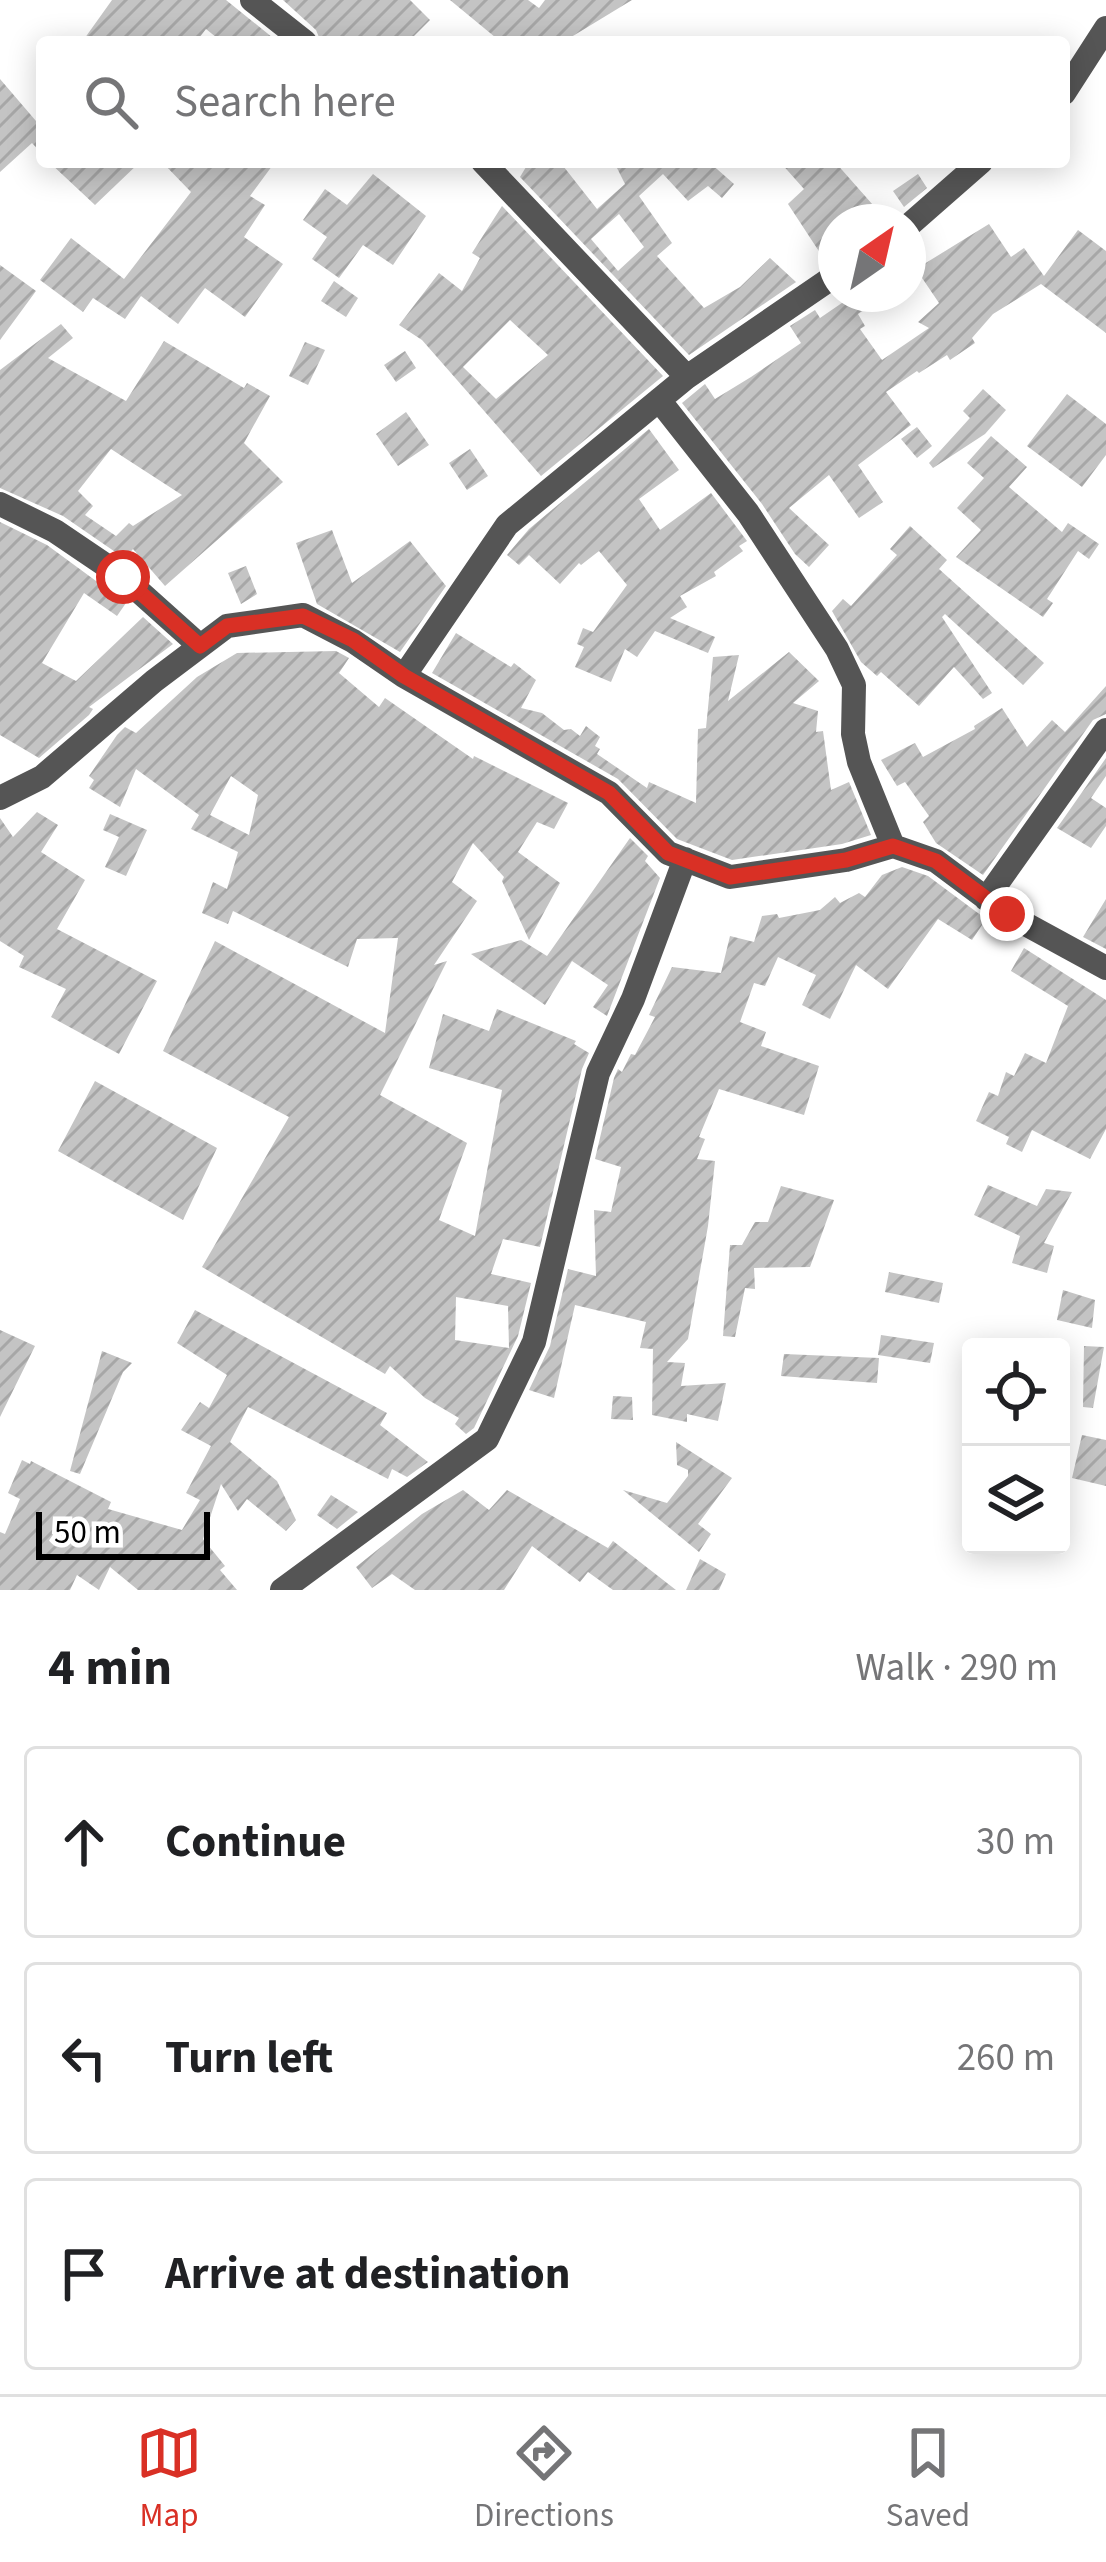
<!DOCTYPE html>
<html lang="en">
<head>
<meta charset="utf-8">
<style>
  :root { --surface:#fff; --page:#f2f2f2; --text:#202124; --muted:#757577; --line:#e0e0e0; --accent:#d93025 }
  body { margin:0; font-family:"Source Sans 3",sans-serif; background:var(--page); color:var(--text) }
  .controls { position:absolute; right:36px; bottom:36px; display:grid; overflow:hidden; border-radius:12px; box-shadow:0 6px 30px #0003 }
  .controls button { width:108px; height:108px; display:grid; place-items:center; padding:0; border:0; border-bottom:3px solid var(--line); background:var(--surface); color:var(--text); font:60px sans-serif }
  .compass { position:absolute; left:818px; top:204px; width:108px; height:108px; border-radius:50%; background:var(--surface); box-shadow:0 6px 30px #0003; rotate:34deg }
  .scale { position:absolute; left:36px; bottom:30px; width:174px; box-sizing:border-box; padding-left:12px; border:6px solid #000; border-top:0; font-size:33px; line-height:42px; white-space:nowrap; color:#000; -webkit-text-stroke:9px #fff; paint-order:stroke }
  .stop { position:absolute; width:36px; height:36px; margin:-27px; border:9px solid #d93025; border-radius:50%; background:#fff }
  .stop.end { background:#d93025; border-color:#fff; box-shadow:0 3px 12px #0008 }
  .list { margin:0; padding:0; list-style:none }
  h2 { display:flex; justify-content:space-between; align-items:center; height:156px; margin:0; padding:0 48px; font-size:51px }
  h2 small { font-size:39px; font-weight:400; color:var(--muted) }
  .list li { display:grid; grid-template-columns:78px 1fr auto; gap:36px; align-items:center; box-sizing:border-box; height:192px; margin:0 24px 24px; padding:0 24px; border:3px solid var(--line); border-radius:12px }
  .list b { display:block; font-size:45px; white-space:nowrap }
  .list em { font-size:39px; font-style:normal; color:var(--muted) }
  .icon { flex:none; width:66px; height:66px; fill:none; stroke:currentColor; stroke-width:2; stroke-linecap:round; stroke-linejoin:round }
  .map { position:relative; flex:none; width:1106px; height:1590px; overflow:hidden }
  .search { position:absolute; background:var(--surface); box-shadow:0 6px 30px #0003; left:36px; right:36px; top:36px; height:132px; display:flex; align-items:center; gap:30px; box-sizing:border-box; padding:0 42px; border-radius:12px; color:var(--muted); font-size:45px }
  .sheet { height:804px; background:var(--surface) }
  nav { display:flex; justify-content:space-around; align-items:center; box-sizing:border-box; height:168px; border-top:3px solid var(--line); background:var(--surface); font-size:33px; color:var(--muted) }
  nav a { display:grid; justify-items:center; gap:6px }
  nav .on { color:var(--accent) }
  .map>svg:first-child { display:block }
</style>
</head>
<body>
<div class="map">
<svg width="1106" height="1590" viewBox="0 0 1106 1590">
  <defs>
    <pattern id="building-hatch" width="6" height="6" patternUnits="userSpaceOnUse" patternTransform="scale(3)"><rect width="6" height="6" fill="#c4c4c4"/><path d="M-1 1l2-2M0 6l6-6M5 7l2-2" fill="none" stroke="#a7a7a7"/></pattern>
  </defs>
  <rect width="100%" height="100%" fill="#fff"/>
  <path fill="url(#building-hatch)" fill-rule="evenodd" d="M112,0H226L278,42H222L206,29L196,42H82Z
    M283,0H410L430,20L408,42H321L316,30Z
    M450,0H528L539,8L545,0H632L563,42H501Z
    M0,79L42,128V154L32,143L0,172Z
    M49,162H140L95,205Z
    M162,162H275L250,196L265,205L244,237L283,264L245,317L205,288L178,324L141,296L125,319L93,298L83,312L40,280L71,238L124,279L191,192Z
    M529,162H560L597,209L625,184L614,162H709L734,184L722,198L708,186L688,201L663,174L639,196L672,243L657,256L704,308L740,287L770,258L796,282L689,355L520,177ZM619,214L644,247L618,271L591,239Z
    M780,162H835L888,222H836V259L826,262L788,204L804,189Z
    M373,174L426,216L393,265L363,245L339,278L312,259L327,237L303,220L325,189L347,205Z
    M918,174L927,188L904,207L893,191Z
    M502,206L663,376L541,476L422,340L399,325L439,273L462,291L480,258L472,253ZM510,320L548,355L496,399L463,367Z
    M989,224L1011,257L1024,248L1044,276L1078,230L1106,251V333L1041,284L993,314L972,338L975,343L950,360L947,355L919,373L917,371L886,392L911,425L858,465L883,502L859,518L829,475L789,508L829,545L809,567L795,554L762,504L682,403L705,384L715,399L751,377L801,343L790,326L815,310L820,318L855,294H888L858,314L865,326L860,329L882,360L929,328L918,322L939,303L916,269Z
    M0,265L36,291L0,340Z
    M334,281L358,298L346,317L321,301Z
    M61,324L73,338L48,358L126,401L164,341L244,388L247,383L270,396L244,443L283,482L165,586L133,549L124,558L63,516L0,488V370ZM111,449L182,495L133,526L129,523L116,536L85,515L93,506L78,491Z
    M305,342L325,350L308,385L289,376Z
    M405,351L416,368L396,382L384,365Z
    M983,389L1006,410L985,434L933,468L929,463L970,418L963,411Z
    M1067,394L1106,424V455L1082,487L1027,446Z
    M406,412L429,445L398,466L376,434Z
    M917,427L932,446L917,458L901,439Z
    M649,429L679,470L639,499L660,530L711,493L747,541L739,546L743,551L714,572L716,576L680,596L687,607L670,618L715,637L708,653L655,631L637,657L625,649L611,682L575,667L584,647L577,644L583,628L593,632L627,585L599,551L581,565L579,563L560,584L529,555L519,565L507,555L529,529Z
    M991,436L1027,467L1009,487L1062,532L1068,523L1099,544L1089,559L1078,551L1047,599L1053,603L1043,617L956,557L981,530L957,508L984,478L967,463Z
    M470,449L488,476L467,490L449,463Z
    M0,522L47,545L126,603L117,616L84,593L42,663L76,681L143,617L173,644L89,707L93,709L89,715L39,758L0,735Z
    M910,526L947,560L939,569L1044,663L1023,685L945,614L942,617L992,693L983,699L954,667L919,706L881,672L877,676L861,662L832,611L843,599L851,606L897,555L890,549Z
    M332,530L352,583L410,541L446,586L400,652L317,604L296,543Z
    M246,566L257,594L241,604L228,573Z
    M456,633L511,667L514,663L536,680L521,708L542,713L564,730L571,729L580,736L586,726L600,737L595,746L600,749L597,754L647,788L649,782L696,803L698,729L706,728L713,657L739,655L728,701L789,652L819,681L793,703L818,711L816,732L823,731L831,790L849,782L871,835L842,844L732,860L677,839L618,779L432,673Z
    M336,651L349,658L339,673L379,707L385,698L473,759L474,756L568,803L554,829L537,822L518,852L560,883L529,940L502,881L504,877L473,843L452,882L477,901L434,965L447,961L380,1095L467,1143L439,1220L475,1236L502,1090L429,1068L443,1014L489,1031L497,1009L576,1041L574,1044L589,1053L582,1069L540,1247L503,1239L491,1274L531,1283L518,1336L474,1428L466,1434L455,1424L459,1418L425,1398L390,1366L385,1374L202,1267L289,1117L163,1051L215,941L385,1033L398,938L357,939L348,967L233,911L228,924L202,913L213,882L227,889L238,852L191,829L199,815L136,769L120,807L89,788L94,780L89,776L117,735L125,727L136,733L197,677L237,653ZM231,776L258,795L249,835L210,815ZM456,1297L508,1306L509,1348L455,1340Z
    M1106,686V714L1093,720L983,875L936,843L923,822L929,816L905,782L897,786L881,760L915,743L923,757L975,729L974,726L1002,708L1027,747L1052,720L1065,732Z
    M1106,758V776L1091,798L1106,808V826L1091,848L1057,828Z
    M37,812L58,825L41,852L85,880L57,929L157,981L119,1054L51,1017L66,989L19,967L24,956L0,941V818L13,837Z
    M110,814L147,830L126,876L105,867L119,837L103,830Z
    M630,838L648,856L645,861L660,878L607,1016L593,1007L608,985L572,961L545,1005L471,954L521,940L547,956Z
    M902,867L928,876L986,919L972,940L938,919L888,989L856,965L830,1019L802,1005L816,975L778,957L765,986L754,983L740,1022L766,1032L761,1046L819,1066L804,1115L719,1089L699,1137L705,1139L697,1159L715,1161L708,1226L688,1339L667,1362L685,1363L681,1386L726,1383L718,1421L687,1414V1422L652,1415L653,1349L640,1348L646,1322L575,1305L554,1398L529,1390L550,1346L568,1269L596,1276L594,1210L611,1212L621,1167L595,1159L614,1078L618,1069L622,1072L631,1054L635,1055L655,1017L649,1015L672,967L721,973L730,936L754,942L762,916L777,914L779,918L820,910L835,897L840,903L859,893L865,897L882,875Z
    M1106,899V949L1083,937Z
    M1024,948L1106,1000V1129L1090,1159L1032,1130L1022,1152L1006,1144L1009,1137L976,1121L989,1092L998,1096L1006,1072L1014,1076L1025,1053L1046,1063L1068,1006L1011,971Z
    M95,1081L217,1148L183,1220L58,1151Z
    M988,1185L1037,1206L1046,1189L1072,1192L1044,1243L1054,1246L1047,1273L1012,1263L1020,1236L974,1215Z
    M781,1186L834,1200L810,1267L754,1268L755,1289L745,1288L735,1337L723,1336L730,1245H742L755,1222H768Z
    M889,1272L943,1283L939,1303L885,1292Z
    M1063,1290L1095,1300L1092,1328L1057,1320Z
    M195,1310L387,1413L380,1425L428,1462L407,1477L392,1469L388,1479L248,1407L230,1442L277,1481L296,1520L286,1531L247,1499L238,1511L221,1484L203,1539L225,1566L220,1570L237,1590H138L110,1567L99,1590L77,1575L70,1590H0V1532L5,1534L20,1499L8,1493L22,1460L30,1464L31,1461L111,1502L108,1509L182,1530L200,1500L186,1493L211,1446L181,1430L200,1402L209,1408L227,1375L177,1343Z
    M0,1330L35,1346L0,1417Z
    M881,1335L934,1343L930,1363L878,1355Z
    M1084,1346L1104,1347L1093,1408L1083,1407Z
    M102,1351L132,1363L123,1372L80,1474L70,1471Z
    M784,1354L879,1358L877,1383L781,1376Z
    M613,1396L632,1397L633,1420L611,1419Z
    M1082,1435L1106,1440V1486L1072,1478Z
    M676,1442L732,1478L698,1524L711,1534L699,1552L623,1490L667,1503L688,1476V1470L677,1465Z
    M463,1490L489,1510L507,1490L608,1548L613,1541L676,1590H613L588,1572L580,1582L532,1546L504,1590H415L392,1574L372,1588L356,1567L422,1514Z
    M331,1495L358,1512L337,1529L317,1515Z
    M700,1559L726,1574L719,1590H686Z"/>
  <g fill="none" stroke-linecap="round" stroke-linejoin="round">
    <path stroke="#555" stroke-width="24" d="M252,0L305,42
      M1064,93L1106,28
      M483,162L687,377
      M908,226L981,162
      M659,400L748,513L837,649L854,685L853,734L859,762L893,846
      M0,504L55,531L123,577L200,646
      M404,676L507,525L687,377L836,275
      M0,798L42,777L154,681L227,626L303,615L353,641L404,676L609,793L668,853L730,877L846,860L893,846L936,861L1007,914L1106,968
      M986,899L1106,730
      M282,1590L487,1439L534,1342L598,1073L633,999L685,859"/>
  </g>
  <g fill="none" stroke-linecap="round" stroke-linejoin="round">
    <path stroke="#d93025" stroke-width="15" d="M123,577L200,646L227,626L303,616L353,640L404,676L609,793L668,853L730,877L846,860L893,846L936,861L1007,914"/>
  </g>
</svg>
<div class="controls">
<button><svg class="icon" aria-label="locate" viewBox="0 0 24 24"><circle cx="12" cy="12" r="6"/><path d="M12 2v4M12 18v4M2 12h4M18 12h4"/></svg></button>
<button><svg class="icon" aria-label="layers" viewBox="0 0 24 24"><path d="M12 4l9 5-9 5-9-5zM3 14l9 5 9-5"/></svg></button>
</div>
<svg class="compass" viewBox="-18 -18 36 36"><path d="M0-13l5 13h-10z" fill="#e53935"/><path d="M0 13l5-13h-10z" fill="#757577"/></svg>
<div class="scale">50 m</div>
<div class="stop" style="left:123px;top:577px"></div>
<div class="stop end" style="left:1007px;top:914px"></div>
<div class="search"><svg class="icon" aria-label="search" viewBox="0 0 24 24"><circle cx="10" cy="10" r="6"/><path d="M15 15l6 6"/></svg>Search here</div>
</div>
<section class="sheet">
<h2>4 min<small>Walk · 290 m</small></h2>
<ul class="list">
<li><svg class="icon" aria-label="ahead" viewBox="0 0 24 24"><path d="M12 20V5M6 11l6-6 6 6"/></svg><div><b>Continue</b></div><em>30 m</em></li>
<li><svg class="icon" aria-label="left" viewBox="0 0 24 24"><path d="M17 20v-9H6M10 6l-5 5 5 5"/></svg><div><b>Turn left</b></div><em>260 m</em></li>
<li><svg class="icon" aria-label="arrive" viewBox="0 0 24 24"><path d="M6 21V4h12l-3 4 3 4H6"/></svg><div><b>Arrive at destination</b></div></li>
</ul>
</section>
<nav>
<a class="on"><svg class="icon" aria-label="map" viewBox="0 0 24 24"><path d="M3 6l6-2 6 2 6-2v14l-6 2-6-2-6 2zM9 4v14M15 6v14"/></svg>Map</a>
<a><svg class="icon" aria-label="directions" viewBox="0 0 24 24"><path d="M12 3l9 9-9 9-9-9zM9 14v-3h6M13 9l2 2-2 2"/></svg>Directions</a>
<a><svg class="icon" aria-label="saved" viewBox="0 0 24 24"><path d="M7 4h10v16l-5-4-5 4z"/></svg>Saved</a>
</nav>
</body>
</html>
